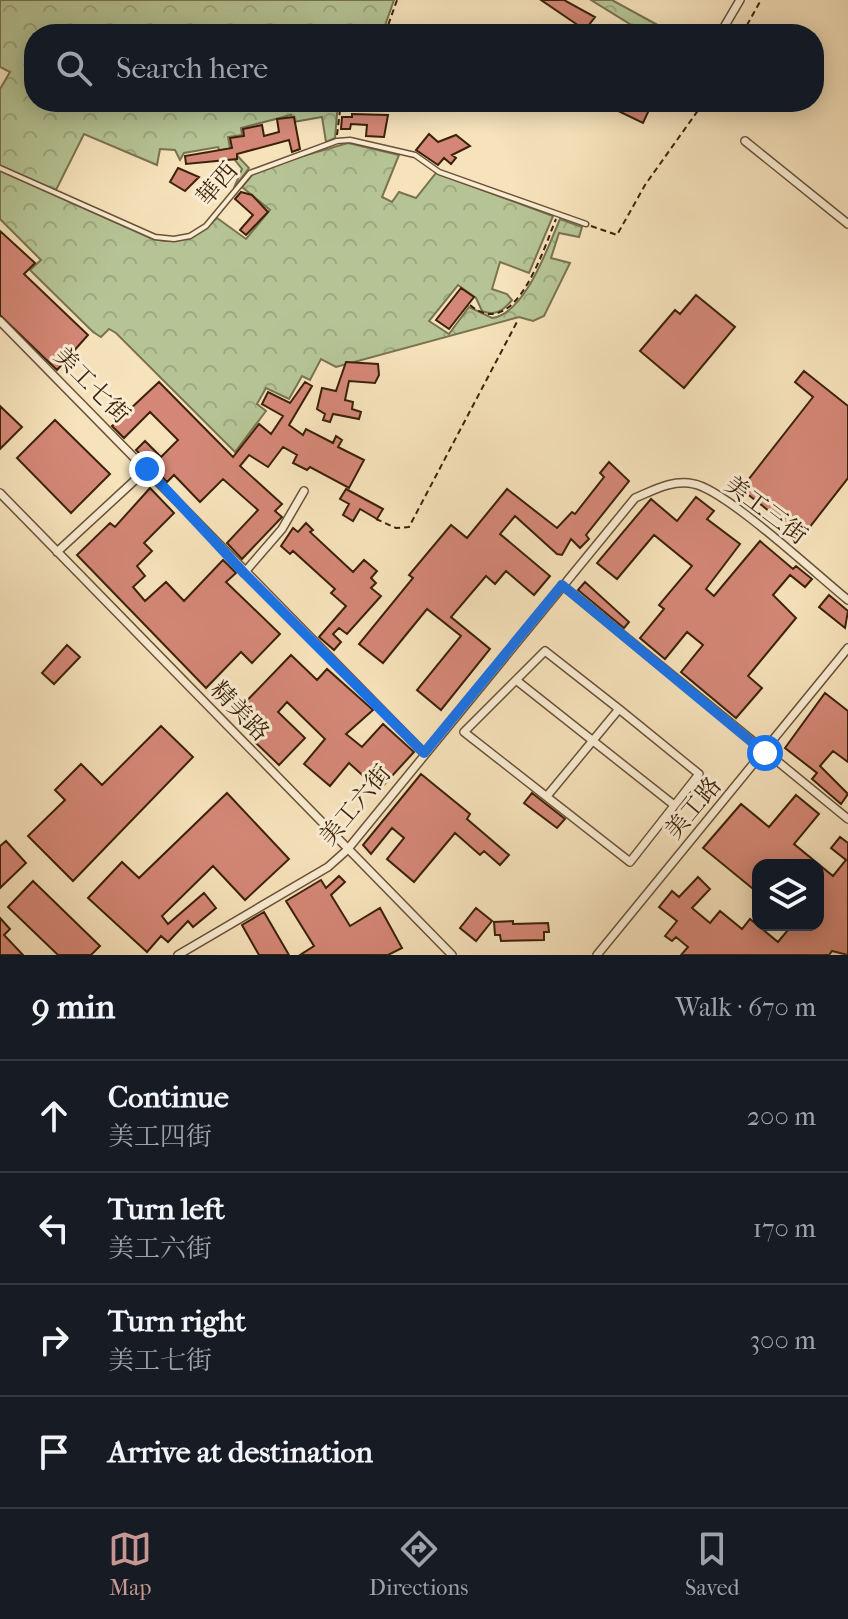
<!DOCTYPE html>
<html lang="en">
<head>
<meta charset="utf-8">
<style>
  :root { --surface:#171b24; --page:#20242c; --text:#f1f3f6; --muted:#9ea1a6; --line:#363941; --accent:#c59692 }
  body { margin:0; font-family:"IM FELL French Canon","Noto Serif TC",serif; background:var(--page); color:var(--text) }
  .controls { position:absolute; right:24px; bottom:24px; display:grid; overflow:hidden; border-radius:16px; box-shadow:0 4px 20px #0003 }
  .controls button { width:72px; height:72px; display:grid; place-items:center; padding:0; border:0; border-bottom:2px solid var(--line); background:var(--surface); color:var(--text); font:40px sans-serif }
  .stop { position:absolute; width:24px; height:24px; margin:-18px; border:6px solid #1a73e8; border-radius:50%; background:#fff }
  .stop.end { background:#1a73e8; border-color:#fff; box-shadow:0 2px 8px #0008 }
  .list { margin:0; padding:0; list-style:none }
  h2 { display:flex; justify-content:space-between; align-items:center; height:104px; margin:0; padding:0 32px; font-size:34px }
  h2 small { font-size:26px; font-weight:400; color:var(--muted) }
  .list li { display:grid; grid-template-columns:52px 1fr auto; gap:24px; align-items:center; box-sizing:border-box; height:112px; padding:0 32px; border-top:2px solid var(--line) }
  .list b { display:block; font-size:30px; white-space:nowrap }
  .list p { margin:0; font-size:26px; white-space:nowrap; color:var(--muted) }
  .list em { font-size:26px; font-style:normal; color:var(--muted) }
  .icon { flex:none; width:44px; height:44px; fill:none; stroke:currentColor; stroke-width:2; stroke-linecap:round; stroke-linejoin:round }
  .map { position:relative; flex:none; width:848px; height:955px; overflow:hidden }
  .search { position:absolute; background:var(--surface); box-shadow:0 4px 20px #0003; left:24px; right:24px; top:24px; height:88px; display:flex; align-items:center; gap:20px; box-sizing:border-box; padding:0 28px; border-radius:32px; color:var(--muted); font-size:30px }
  .sheet { height:552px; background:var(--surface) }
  nav { display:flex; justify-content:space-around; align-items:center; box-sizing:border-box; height:112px; border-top:2px solid var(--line); background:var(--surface); font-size:22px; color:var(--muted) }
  nav a { display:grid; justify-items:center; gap:4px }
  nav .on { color:var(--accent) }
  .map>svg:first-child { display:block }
</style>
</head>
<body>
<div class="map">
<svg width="848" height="955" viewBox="0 0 848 955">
  <defs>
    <pattern id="forest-crowns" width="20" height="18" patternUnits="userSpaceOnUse" patternTransform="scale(2)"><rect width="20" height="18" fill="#b6c495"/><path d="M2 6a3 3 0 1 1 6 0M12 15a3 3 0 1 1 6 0" fill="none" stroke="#9da87f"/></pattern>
  </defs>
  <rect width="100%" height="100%" fill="#f6e2bb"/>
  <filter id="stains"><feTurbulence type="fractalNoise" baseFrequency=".0025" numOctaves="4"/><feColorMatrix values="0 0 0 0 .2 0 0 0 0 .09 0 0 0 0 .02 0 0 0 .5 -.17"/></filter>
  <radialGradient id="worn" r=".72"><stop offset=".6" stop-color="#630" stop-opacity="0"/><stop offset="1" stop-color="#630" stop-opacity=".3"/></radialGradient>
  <path fill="url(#forest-crowns)" stroke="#797350" stroke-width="2" d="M0,0H394L382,34H34V102H338L335,138L326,142L322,117L293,122L291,115L241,128L242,135L228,137L230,148L249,168L234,188L242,169L234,159L223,158L218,147L184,153L180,160L175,150L160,149L157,165L84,134L55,192L0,167V89L10,72L0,67Z
    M591,0H612L674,34H646Z
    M348,143L399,155L382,197L392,202L399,192L416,198L436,173L553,216L529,273L500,262L492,289L507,294L512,300C503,311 496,316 482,311L476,298L458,285L429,321L449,334L469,307L492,318C525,314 548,247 560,219L582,227L579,237L559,233L551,258L570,263L544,316L533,321L519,317L336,367L321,359L310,380L302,376L289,399L266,388L257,404L266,411L235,452L116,333L109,329L101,337L93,332L30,270L41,260L0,219V171L153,239C182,245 196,237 217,218L246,239L270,210L242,187L253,174L272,165Z"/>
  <path fill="#d48776" stroke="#3c220a" stroke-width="2" d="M541,0H564L595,17L585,30Z
    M615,102H632L649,110L643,123L612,108Z
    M352,114L388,115L384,137L366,136L367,125L351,124L350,129H341L342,117H352Z
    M294,117L300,149L292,152L289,140L237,154V159L186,164L185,156L232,148L230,138L244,136L243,129L262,125L264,136L279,132L277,119Z
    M429,134L438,142L456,135L470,146L452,155L456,158L451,164L444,158L438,165L416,150Z
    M178,168L199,177L185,191L170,182Z
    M241,192L252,195L268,212L246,235L240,230L253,215L235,199Z
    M0,231L35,263L24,274L88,335L57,370L0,315Z
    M461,288L474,297L449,329L436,320Z
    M696,295L735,327L684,388L640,351L675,310L680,314Z
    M346,362L378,364L379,375L375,383L349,381L345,400L353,402L352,409L361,412L359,419L333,414L330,422L323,420L325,414L317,409L322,388L336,391Z
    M804,371L848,406V478L802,537L741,489L813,397L795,382Z
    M159,382L233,457L259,424L271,434L283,416L262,404L268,392L290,403L305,382L312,386L289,425L303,435L306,429L333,443L336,436L342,440L338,447L364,460L349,488L310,467L307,470L293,463L297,455L283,447L268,467L249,455L240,466L282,504L275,511L282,517L242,559L227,543L258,510L223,479L200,502L174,475L167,482L136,450L145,441L161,457L178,440L150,412L124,438L112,426Z
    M0,406L22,427L0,449Z
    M55,420L110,474L71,513L17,458Z
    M609,462L629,481L586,535L589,539L580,548L571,539L562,555L557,554L515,516L500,534L550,576L534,595L506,571L495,584L486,576L451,617L490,649L441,710L417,690L461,636L427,609L383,663L359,644L413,578L409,575L451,525L467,538L507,489L557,528L572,512L575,514L604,477L600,473Z
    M150,488L174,513L144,543L152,551L137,566L145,576L133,587L145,601L166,582L184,601L223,560L236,573L226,582L280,634L252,663L241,652L206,688L77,555L110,523L115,527Z
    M346,489L383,509L377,519L360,509L353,521L343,515L349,504L340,499Z
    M696,497L714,511L707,519L740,544L706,589L714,596L760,541L793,569L796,566L812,579L805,587L790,575L773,595L796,618L748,676L762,688L736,718L681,672L703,645L687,632L665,659L640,638L664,609L659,605L692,566L654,535L617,579L597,563L651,499L677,521Z
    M306,523L313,530L310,532L353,572L364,560L377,571L371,578L376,583L371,588L381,596L347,634L339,628L333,634L341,642L334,650L319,637L346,606L331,593L335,589L293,551L290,554L281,546L293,528L298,532Z
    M585,582L629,622L624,628L578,590Z
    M829,595L848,611L845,628L819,607Z
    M67,645L80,657L54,684L42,673Z
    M291,655L317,680L327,669L373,710L346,734L362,747L383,724L414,752L379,790L349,763L330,786L304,764L325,739L287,702L278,712L305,738L279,765L256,743L261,738L235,713Z
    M825,693L848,711V762L833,751L820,766L848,794L841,804L812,779L817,773L785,748Z
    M161,726L193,757L73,881L28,836L65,800L55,790L81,764L102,785Z
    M421,774L470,814L467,819L509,855L500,865L484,851L480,855L455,833L414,882L387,859L404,838L392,828L371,854L363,845Z
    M227,793L289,859L245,900L213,866L162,916L168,924L204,893L216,908L193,927L188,921L168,942L161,936L147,952L88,898L122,862L139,878Z
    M532,793L565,819L557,828L524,803Z
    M796,795L819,814L794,844L833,876L846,860L831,848L840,837L848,843V955L832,951L829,955H681L688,947L676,937L672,941L665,936L677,921L659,907L672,891L679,897L698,877L710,889L692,908L710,923L720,911L742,929L750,919L778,942L792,925H818V865H758V893L703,848L741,804L769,827Z
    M6,841L26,863L0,888V846Z
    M339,876L345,882L331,895L350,926L380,908L402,948L388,955H300L314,946L286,901L321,880L326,888Z
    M33,881L100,946L91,955H58L8,907Z
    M476,908L492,921L476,941L460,928Z
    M264,912L289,955H259L242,925Z
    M0,918L10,929L4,935L23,955H0Z
    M513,921V924L548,923L549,932H544V940L501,941L500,935H495L494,922Z"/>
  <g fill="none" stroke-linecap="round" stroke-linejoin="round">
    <g stroke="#6a5236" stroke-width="7">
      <path id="service" d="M0,168L155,237L174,239L190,236L206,226L250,173L337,141L350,140L415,155L439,172L586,224"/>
    </g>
    <g stroke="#6a5236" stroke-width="10">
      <path id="minor" d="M720,34L740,0
        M745,141L848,224
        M0,321L424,753
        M0,493L452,955
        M57,552L147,469
        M244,573L282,529L304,491
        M562,585L848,819
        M516,680L674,805
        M547,796L619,709L699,774L630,862L464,732L545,651L619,709
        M178,955L328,867L347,850L635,498C654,490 673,479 694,484C726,490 818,576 848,600
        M597,955L848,648"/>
    </g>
    <path stroke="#3c220a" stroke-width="2" stroke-dasharray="6 4" stroke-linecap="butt" d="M385,34L397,0
      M742,34L761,0
      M337,135L341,102
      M591,226L617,235L645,185L704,102
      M470,305C515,343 543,250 556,219
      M376,519L396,528L409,527L518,320"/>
    <use href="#service" stroke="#f9ecd3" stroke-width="4"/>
    <use href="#minor" stroke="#f9ecd3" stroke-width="7"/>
  </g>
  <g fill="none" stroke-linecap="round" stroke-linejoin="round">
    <path stroke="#1a73e8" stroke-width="10" d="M147,469L244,573L424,753L562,585L765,753"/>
  </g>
  <g text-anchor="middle" stroke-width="6" stroke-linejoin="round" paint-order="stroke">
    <g font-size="24" fill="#3c220a" stroke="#f9ecd3">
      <text transform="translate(217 184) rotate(-49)" y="8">華西</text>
      <text transform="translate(92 385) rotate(45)" y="8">美工七街</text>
      <text transform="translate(766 510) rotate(37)" y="8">美工三街</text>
      <text transform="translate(240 711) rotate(46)" y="8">精美路</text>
      <text transform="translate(355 805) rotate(-50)" y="8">美工六街</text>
      <text transform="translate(693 808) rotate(-50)" y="8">美工路</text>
    </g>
  </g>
  <rect width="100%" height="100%" filter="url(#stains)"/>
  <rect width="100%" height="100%" fill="url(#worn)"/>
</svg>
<div class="controls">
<button><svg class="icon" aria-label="layers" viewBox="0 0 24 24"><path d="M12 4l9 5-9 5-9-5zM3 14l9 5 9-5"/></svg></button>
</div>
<div class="stop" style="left:765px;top:753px"></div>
<div class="stop end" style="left:147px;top:469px"></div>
<div class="search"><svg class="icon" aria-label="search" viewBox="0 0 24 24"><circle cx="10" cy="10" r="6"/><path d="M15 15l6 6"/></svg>Search here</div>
</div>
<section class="sheet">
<h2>9 min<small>Walk · 670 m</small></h2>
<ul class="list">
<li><svg class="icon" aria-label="ahead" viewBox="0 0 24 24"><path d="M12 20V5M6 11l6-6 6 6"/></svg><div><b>Continue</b><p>美工四街</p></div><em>200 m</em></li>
<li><svg class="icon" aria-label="left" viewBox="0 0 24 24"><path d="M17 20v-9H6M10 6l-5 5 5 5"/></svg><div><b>Turn left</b><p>美工六街</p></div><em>170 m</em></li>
<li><svg class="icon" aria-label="right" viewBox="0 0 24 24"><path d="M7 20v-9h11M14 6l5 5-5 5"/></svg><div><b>Turn right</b><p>美工七街</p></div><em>300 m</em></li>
<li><svg class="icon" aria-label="arrive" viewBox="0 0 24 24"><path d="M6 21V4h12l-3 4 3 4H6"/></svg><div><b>Arrive at destination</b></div></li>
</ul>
</section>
<nav>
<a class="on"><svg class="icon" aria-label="map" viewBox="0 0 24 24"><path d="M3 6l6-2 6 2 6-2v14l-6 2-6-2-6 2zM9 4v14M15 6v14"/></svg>Map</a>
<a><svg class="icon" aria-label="directions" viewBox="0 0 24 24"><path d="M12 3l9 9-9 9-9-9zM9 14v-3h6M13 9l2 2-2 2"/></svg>Directions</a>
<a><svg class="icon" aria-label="saved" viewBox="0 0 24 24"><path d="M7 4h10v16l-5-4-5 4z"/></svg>Saved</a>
</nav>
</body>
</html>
